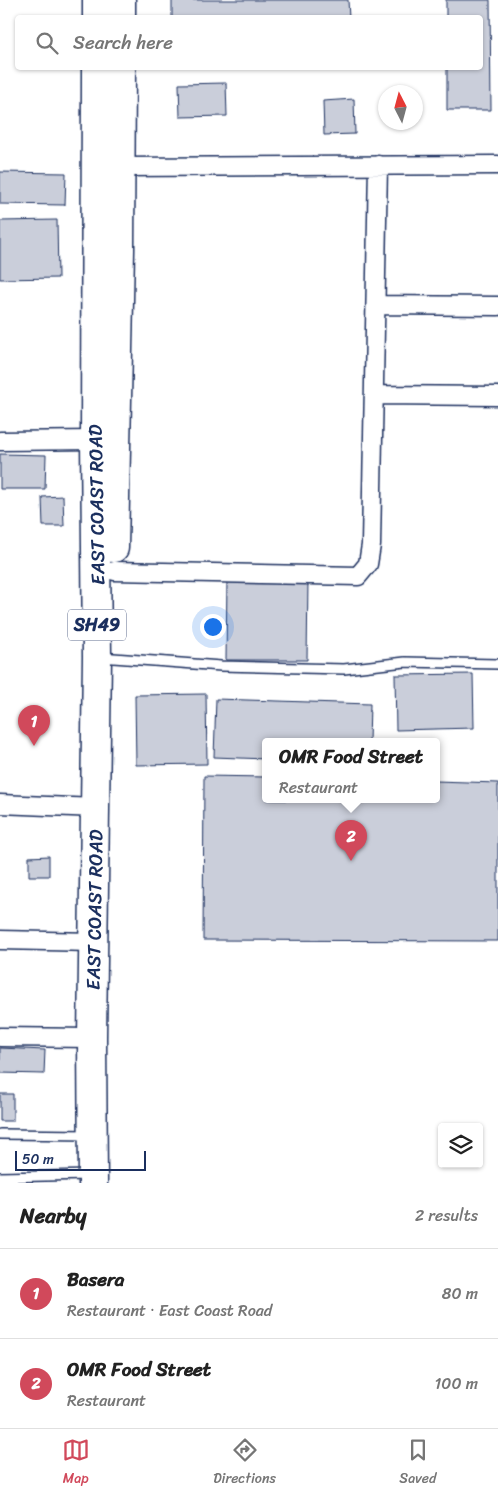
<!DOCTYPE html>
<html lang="en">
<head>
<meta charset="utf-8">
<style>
  :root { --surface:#fff; --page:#f6f6f6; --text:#222; --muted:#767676; --line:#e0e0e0; --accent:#d1495b }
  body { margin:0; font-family:Sriracha,sans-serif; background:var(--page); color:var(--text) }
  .controls { position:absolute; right:15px; bottom:15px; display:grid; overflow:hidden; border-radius:5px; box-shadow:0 1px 4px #0004 }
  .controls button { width:45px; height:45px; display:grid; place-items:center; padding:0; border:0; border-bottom:1px solid var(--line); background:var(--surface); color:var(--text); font:25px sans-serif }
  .compass { position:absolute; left:378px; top:85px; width:45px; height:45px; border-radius:50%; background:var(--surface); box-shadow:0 1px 4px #0004; rotate:354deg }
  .scale { position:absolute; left:15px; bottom:12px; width:131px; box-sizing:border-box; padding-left:5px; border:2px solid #1b2f5e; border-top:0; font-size:14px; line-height:18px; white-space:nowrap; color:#1b2f5e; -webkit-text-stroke:4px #fff; paint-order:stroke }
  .you { position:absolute; left:212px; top:626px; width:18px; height:18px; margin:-12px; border:4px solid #fff; border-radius:50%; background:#1a73e8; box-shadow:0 0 0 8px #1a73e833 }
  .badge { display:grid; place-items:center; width:32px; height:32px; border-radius:50%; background:var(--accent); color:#fff; font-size:16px; font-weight:700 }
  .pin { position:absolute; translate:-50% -41px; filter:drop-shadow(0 1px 2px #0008) }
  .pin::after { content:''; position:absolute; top:26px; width:18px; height:15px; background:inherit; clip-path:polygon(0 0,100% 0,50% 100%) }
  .popup { position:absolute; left:262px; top:738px; width:178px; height:65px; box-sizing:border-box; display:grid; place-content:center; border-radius:5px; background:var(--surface); filter:drop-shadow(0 1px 4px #0005); font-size:16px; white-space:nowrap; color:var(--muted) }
  .popup b { font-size:19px; color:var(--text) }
  .popup::after { content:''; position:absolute; left:50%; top:100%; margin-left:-10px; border:10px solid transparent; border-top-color:var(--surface) }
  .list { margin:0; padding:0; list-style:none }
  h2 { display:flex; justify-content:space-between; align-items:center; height:65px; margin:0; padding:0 20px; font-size:21px }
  h2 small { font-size:16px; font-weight:400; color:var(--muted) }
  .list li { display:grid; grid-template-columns:32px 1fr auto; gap:15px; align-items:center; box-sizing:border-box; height:90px; padding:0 20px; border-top:1px solid var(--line) }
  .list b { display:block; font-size:19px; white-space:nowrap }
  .list p { margin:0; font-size:16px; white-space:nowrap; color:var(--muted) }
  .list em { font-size:16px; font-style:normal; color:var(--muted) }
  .icon { flex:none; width:28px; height:28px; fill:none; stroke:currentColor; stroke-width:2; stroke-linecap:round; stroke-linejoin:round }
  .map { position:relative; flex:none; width:498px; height:1183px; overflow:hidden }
  .search { position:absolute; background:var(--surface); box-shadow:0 1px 4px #0004; left:15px; right:15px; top:15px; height:55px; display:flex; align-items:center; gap:12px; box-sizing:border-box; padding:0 18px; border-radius:5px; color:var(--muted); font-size:19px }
  .sheet { height:245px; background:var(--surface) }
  nav { display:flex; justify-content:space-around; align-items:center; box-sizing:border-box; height:70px; border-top:1px solid var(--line); background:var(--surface); font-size:14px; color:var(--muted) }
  nav a { display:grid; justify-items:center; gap:2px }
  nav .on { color:var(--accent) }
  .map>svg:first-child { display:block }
</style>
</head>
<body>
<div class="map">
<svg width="498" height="1183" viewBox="0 0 498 1183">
  <rect width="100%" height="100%" fill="#fff"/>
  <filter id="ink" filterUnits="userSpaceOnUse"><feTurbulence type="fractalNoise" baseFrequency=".02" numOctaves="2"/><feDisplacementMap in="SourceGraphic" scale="10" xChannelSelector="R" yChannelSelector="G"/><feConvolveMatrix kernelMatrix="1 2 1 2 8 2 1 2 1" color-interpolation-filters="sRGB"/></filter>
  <g filter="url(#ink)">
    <path fill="#caceda" stroke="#1b2f5e" d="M172,0H348L349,18H172Z
      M446,0H490L491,110H447V68H480V18H446Z
      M226,83L227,116L180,117L179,84Z
      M354,99L355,134L324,135L323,101Z
      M0,172L66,173L65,205L0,204Z
      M57,220L58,278L0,279V221Z
      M0,454L46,455L45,489H0Z
      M63,496L64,526H43L42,497Z
      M227,579L308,580L307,660H226Z
      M473,674L474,728L396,730L395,675Z
      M206,694L207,764L136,765L135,695Z
      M216,699L370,704L369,742H266V759L214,757Z
      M204,776L266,777V800H436V781L498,783V941L203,940Z
      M49,856V876H29V857Z
      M0,1048L45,1050L44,1074L0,1073Z
      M0,1094H13V1121H0Z"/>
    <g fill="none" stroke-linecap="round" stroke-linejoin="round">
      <g stroke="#1b2f5e" stroke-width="12">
        <path id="lane" d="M100,657L221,666L344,669L405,662L498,664
          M0,1134L90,1135
          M0,1177L90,1175"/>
      </g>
      <g stroke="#1b2f5e" stroke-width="21">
        <path id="street" d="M120,167L498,165
          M376,305L498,306
          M374,395L498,396
          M0,441L95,440
          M114,571L358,576L368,564L371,545L378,165
          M0,804L96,808
          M0,940L93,942
          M0,1037L92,1038"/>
      </g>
      <g stroke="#1b2f5e" stroke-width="31">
        <path id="primary" d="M97,18V0
          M121,18V0
          M114,548L120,250L121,68
          M93,1183L92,1038L97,657L95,440L96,68"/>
      </g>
      <use href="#lane" stroke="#fff" stroke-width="9"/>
      <use href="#street" stroke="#fff" stroke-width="18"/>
      <use href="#primary" stroke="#fff" stroke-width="28"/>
    </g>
  </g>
  <g text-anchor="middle" stroke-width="4.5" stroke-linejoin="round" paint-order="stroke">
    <rect fill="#fff" stroke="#5f6d8e" stroke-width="1" x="68" y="609.5" width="58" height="31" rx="4"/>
    <g font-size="18" font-weight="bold" fill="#1b2f5e">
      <text x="97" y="631">SH49</text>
    </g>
    <g font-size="19" fill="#1b2f5e" stroke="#fff">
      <text transform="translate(96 505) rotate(-91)" y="7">EAST COAST ROAD</text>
      <text transform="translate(94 910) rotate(-89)" y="7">EAST COAST ROAD</text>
    </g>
  </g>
</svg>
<div class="controls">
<button><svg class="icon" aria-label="layers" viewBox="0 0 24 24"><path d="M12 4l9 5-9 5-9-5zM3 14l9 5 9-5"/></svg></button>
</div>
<svg class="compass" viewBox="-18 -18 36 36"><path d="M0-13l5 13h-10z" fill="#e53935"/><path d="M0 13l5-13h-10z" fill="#767676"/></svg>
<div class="scale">50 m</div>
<div class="you"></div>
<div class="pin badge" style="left:34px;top:746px">1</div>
<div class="pin badge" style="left:351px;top:861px">2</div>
<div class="popup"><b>OMR Food Street</b>Restaurant</div>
<div class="search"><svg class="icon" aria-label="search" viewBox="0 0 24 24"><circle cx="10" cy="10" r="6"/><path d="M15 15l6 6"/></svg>Search here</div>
</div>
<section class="sheet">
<h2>Nearby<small>2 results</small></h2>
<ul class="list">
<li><span class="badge">1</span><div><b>Basera</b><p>Restaurant · East Coast Road</p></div><em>80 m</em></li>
<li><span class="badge">2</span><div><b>OMR Food Street</b><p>Restaurant</p></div><em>100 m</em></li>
</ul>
</section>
<nav>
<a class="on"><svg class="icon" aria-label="map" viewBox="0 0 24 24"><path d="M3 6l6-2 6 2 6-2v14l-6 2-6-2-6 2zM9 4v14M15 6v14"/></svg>Map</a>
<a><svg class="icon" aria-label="directions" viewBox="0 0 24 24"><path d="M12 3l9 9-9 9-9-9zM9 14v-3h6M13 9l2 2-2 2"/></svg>Directions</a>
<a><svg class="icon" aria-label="saved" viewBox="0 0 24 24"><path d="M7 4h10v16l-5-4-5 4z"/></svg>Saved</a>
</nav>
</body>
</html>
